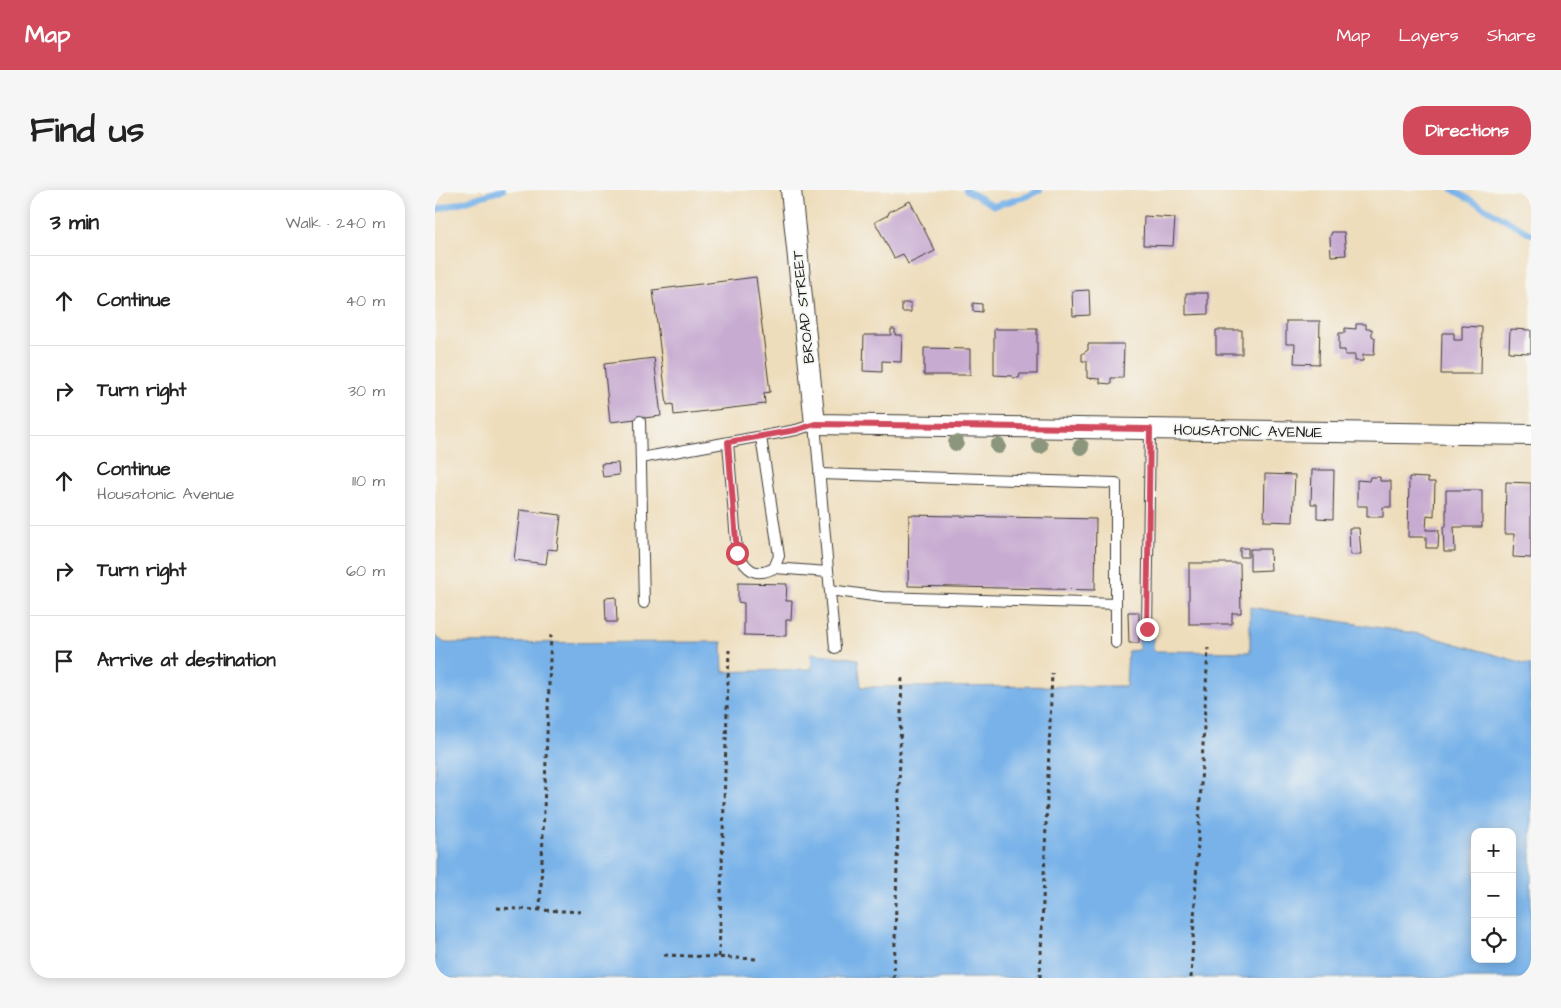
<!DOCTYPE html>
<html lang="en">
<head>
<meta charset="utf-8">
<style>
  :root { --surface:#fff; --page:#f6f6f6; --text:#222; --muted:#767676; --line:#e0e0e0; --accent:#d1495b }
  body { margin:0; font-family:"Architects Daughter",sans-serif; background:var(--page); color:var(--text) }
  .controls { position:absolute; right:15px; bottom:15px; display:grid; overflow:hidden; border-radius:10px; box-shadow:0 2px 12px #0003 }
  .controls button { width:45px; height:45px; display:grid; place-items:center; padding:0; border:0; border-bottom:1px solid var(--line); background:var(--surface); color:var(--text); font:25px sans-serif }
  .stop { position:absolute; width:15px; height:15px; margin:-11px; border:4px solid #d1495b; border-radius:50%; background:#fff }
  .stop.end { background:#d1495b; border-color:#fff; box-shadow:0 1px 5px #0008 }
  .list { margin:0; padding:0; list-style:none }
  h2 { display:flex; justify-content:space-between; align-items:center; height:65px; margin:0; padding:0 20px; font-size:21px }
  h2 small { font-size:16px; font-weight:400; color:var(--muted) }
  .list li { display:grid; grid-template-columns:32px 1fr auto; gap:15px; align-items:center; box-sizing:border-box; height:90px; padding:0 20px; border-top:1px solid var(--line) }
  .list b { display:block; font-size:19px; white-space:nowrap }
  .list p { margin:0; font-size:16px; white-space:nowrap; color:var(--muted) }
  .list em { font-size:16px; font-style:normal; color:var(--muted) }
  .icon { flex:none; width:28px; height:28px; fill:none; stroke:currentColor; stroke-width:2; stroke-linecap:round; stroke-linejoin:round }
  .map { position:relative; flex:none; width:1096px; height:788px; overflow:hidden; border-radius:20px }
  header { display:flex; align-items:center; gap:30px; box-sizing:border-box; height:70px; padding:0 25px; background:var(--accent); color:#fff }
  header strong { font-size:24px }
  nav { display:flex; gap:28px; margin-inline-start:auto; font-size:18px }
  .intro { display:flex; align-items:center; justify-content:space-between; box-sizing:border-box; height:120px; padding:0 30px }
  h1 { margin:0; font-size:35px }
  .button { padding:12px 22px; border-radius:20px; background:var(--accent); color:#fff; font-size:18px; font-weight:700 }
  main { display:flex; gap:30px; padding:0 30px }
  aside { flex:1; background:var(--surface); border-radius:20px; box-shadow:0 2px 12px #0003 }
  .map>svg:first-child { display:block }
</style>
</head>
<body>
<header>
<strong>Map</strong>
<nav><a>Map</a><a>Layers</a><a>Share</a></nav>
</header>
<div class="intro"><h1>Find us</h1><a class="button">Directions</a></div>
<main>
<aside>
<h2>3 min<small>Walk · 240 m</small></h2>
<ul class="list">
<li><svg class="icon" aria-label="ahead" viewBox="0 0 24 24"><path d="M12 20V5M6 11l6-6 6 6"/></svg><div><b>Continue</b></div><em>40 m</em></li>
<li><svg class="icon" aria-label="right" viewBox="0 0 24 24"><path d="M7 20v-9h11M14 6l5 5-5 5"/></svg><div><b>Turn right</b></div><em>30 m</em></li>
<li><svg class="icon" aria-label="ahead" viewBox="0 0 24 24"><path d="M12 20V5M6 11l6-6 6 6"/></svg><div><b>Continue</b><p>Housatonic Avenue</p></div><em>110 m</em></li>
<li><svg class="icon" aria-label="right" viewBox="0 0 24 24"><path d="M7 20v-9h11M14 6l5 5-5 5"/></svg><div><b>Turn right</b></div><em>60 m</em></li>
<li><svg class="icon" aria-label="arrive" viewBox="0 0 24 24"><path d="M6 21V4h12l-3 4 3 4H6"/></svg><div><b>Arrive at destination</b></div></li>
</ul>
</aside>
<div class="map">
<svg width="1096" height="788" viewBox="0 0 1096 788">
  <rect width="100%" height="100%" fill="#f6f6f2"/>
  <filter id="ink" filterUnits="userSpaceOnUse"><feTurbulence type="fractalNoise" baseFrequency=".02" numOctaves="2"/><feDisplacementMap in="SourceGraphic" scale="10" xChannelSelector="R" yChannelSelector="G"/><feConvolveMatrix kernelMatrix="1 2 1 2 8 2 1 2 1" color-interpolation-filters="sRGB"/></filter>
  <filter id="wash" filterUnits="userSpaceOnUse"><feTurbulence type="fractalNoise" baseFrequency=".0096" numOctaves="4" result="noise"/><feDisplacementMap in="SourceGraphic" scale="20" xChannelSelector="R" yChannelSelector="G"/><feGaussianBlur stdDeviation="1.12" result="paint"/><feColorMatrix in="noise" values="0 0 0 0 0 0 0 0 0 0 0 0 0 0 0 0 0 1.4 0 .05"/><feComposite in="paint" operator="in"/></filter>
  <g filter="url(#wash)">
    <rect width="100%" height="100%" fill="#edb"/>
    <path fill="#78b2e9" stroke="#4a6782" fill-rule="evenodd" d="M815,417L990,445L1096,475V788H0V446L10,453L287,452L288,482L377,479L376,463L423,469L426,497L691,496L693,461L704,460V439L718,438V461L815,462ZM1040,642H1077V769H1040Z"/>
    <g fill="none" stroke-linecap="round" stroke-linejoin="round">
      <path stroke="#78b2e9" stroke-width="6" d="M531,0L559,16L593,6L605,0
        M1018,0L1096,44
        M0,20L68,0"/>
    </g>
    <g id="blocks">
      <path fill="#c8abd1" d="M475,11L500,61L473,74L468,64L459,68L440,32L453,25L454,22Z
        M709,26L740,28L738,56L708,55Z
        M897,42H909L911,65L896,66L895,47Z
        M321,87L335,202L329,203L330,214L239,225L238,214L232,215L218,100Z
        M654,100L655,125L638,126L637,101Z
        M751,103H773V124L751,125Z
        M467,113H476V122H467Z
        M538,113L547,114V122L538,121Z
        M851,131H885L884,174L859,173L860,154H851Z
        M921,134H931V139H937V146L940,148L939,165H928V171H920V165H910V160H904V143H910V138L921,139Z
        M1027,136L1047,137L1046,184H1006L1007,143H1019V150H1027Z
        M456,139H460V145H467L466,172L447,171V182L428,181L429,145H456Z
        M559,139H602V184H585L584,188H579L577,186L559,185Z
        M1075,139L1096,140V163L1074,162Z
        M781,140H807V164H781Z
        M653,154H689L688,188H676V194L665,193V189L652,188V171H647V164L653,160Z
        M489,158L535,159V185H489Z
        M219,168L226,226L175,232L169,174Z
        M183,273L184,285L168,287L166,274Z
        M877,280H899L898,329L882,328V314H876Z
        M830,284L860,285L858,332L829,331Z
        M935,287H945V291H956V317H948V327H932V316H922V290L934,291Z
        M974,287L993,288V292H1000L999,326L992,325L991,340H1004L1003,358H991V347H973Z
        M1071,292L1096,293V368L1078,367L1079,344H1070Z
        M1011,300H1047V337H1019L1020,362H1009L1008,337H1011Z
        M85,320L126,325L122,360L113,359L111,374L79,370Z
        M474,325L661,329L660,400L473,396Z
        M914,338H924L926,364L915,365Z
        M805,358H813V367H805Z
        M815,359H835L836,380L815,381Z
        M754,373H805L806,423H797V434H754Z
        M303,393L352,394L351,411H357L356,430H351V446L309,445V413L303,412Z
        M181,407L182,432H171L170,408Z
        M693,422H704V453H694Z"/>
    </g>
  </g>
  <g filter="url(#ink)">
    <use href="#blocks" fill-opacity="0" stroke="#3c3934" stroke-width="1"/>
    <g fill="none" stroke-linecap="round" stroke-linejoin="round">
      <g stroke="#3c3934" stroke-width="12">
        <path id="service" d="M205,231L209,413
          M293,253L302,363C312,380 320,388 339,378L344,366L326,247
          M206,268L361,240L380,234L400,458
          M384,284L681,293V453
          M339,378L393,382
          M395,400L446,407L681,414
          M712,439L715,239"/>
      </g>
      <g stroke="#3c3934" stroke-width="22">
        <path id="minor" d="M356,0L380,234L1096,245"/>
      </g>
      <path stroke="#3c3934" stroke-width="3" stroke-dasharray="4 4" stroke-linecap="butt" d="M62,718L149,722
        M105,720L116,445
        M229,765L323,769
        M284,767L294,460
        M459,788L467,485
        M605,788L617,483
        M756,788L773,458"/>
      <use href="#service" stroke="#fff" stroke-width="10"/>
      <use href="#minor" stroke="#fff" stroke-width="20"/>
    </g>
    <g fill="#8c967b">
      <circle cx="521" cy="253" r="8"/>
      <circle cx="563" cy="256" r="8"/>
      <circle cx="605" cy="256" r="8"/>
      <circle cx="646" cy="257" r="8"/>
    </g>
  </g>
  <g fill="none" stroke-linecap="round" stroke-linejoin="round" filter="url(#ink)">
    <path stroke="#d1495b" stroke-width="6" d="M302,363L293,252L361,240L380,234L715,239L712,439"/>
  </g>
  <g text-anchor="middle" stroke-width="4" stroke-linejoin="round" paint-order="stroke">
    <g font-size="15" fill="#1c1c1c" stroke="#f6f6f2">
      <text transform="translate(368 117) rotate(-96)" y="5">BROAD STREET</text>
      <text transform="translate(813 241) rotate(1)" y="5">HOUSATONIC AVENUE</text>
    </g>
  </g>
</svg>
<div class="controls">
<button>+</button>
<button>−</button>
<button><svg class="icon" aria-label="locate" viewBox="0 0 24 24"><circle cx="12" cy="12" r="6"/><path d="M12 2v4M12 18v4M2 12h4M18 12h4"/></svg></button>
</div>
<div class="stop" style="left:302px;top:363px"></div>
<div class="stop end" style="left:712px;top:439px"></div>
</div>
</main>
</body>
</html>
